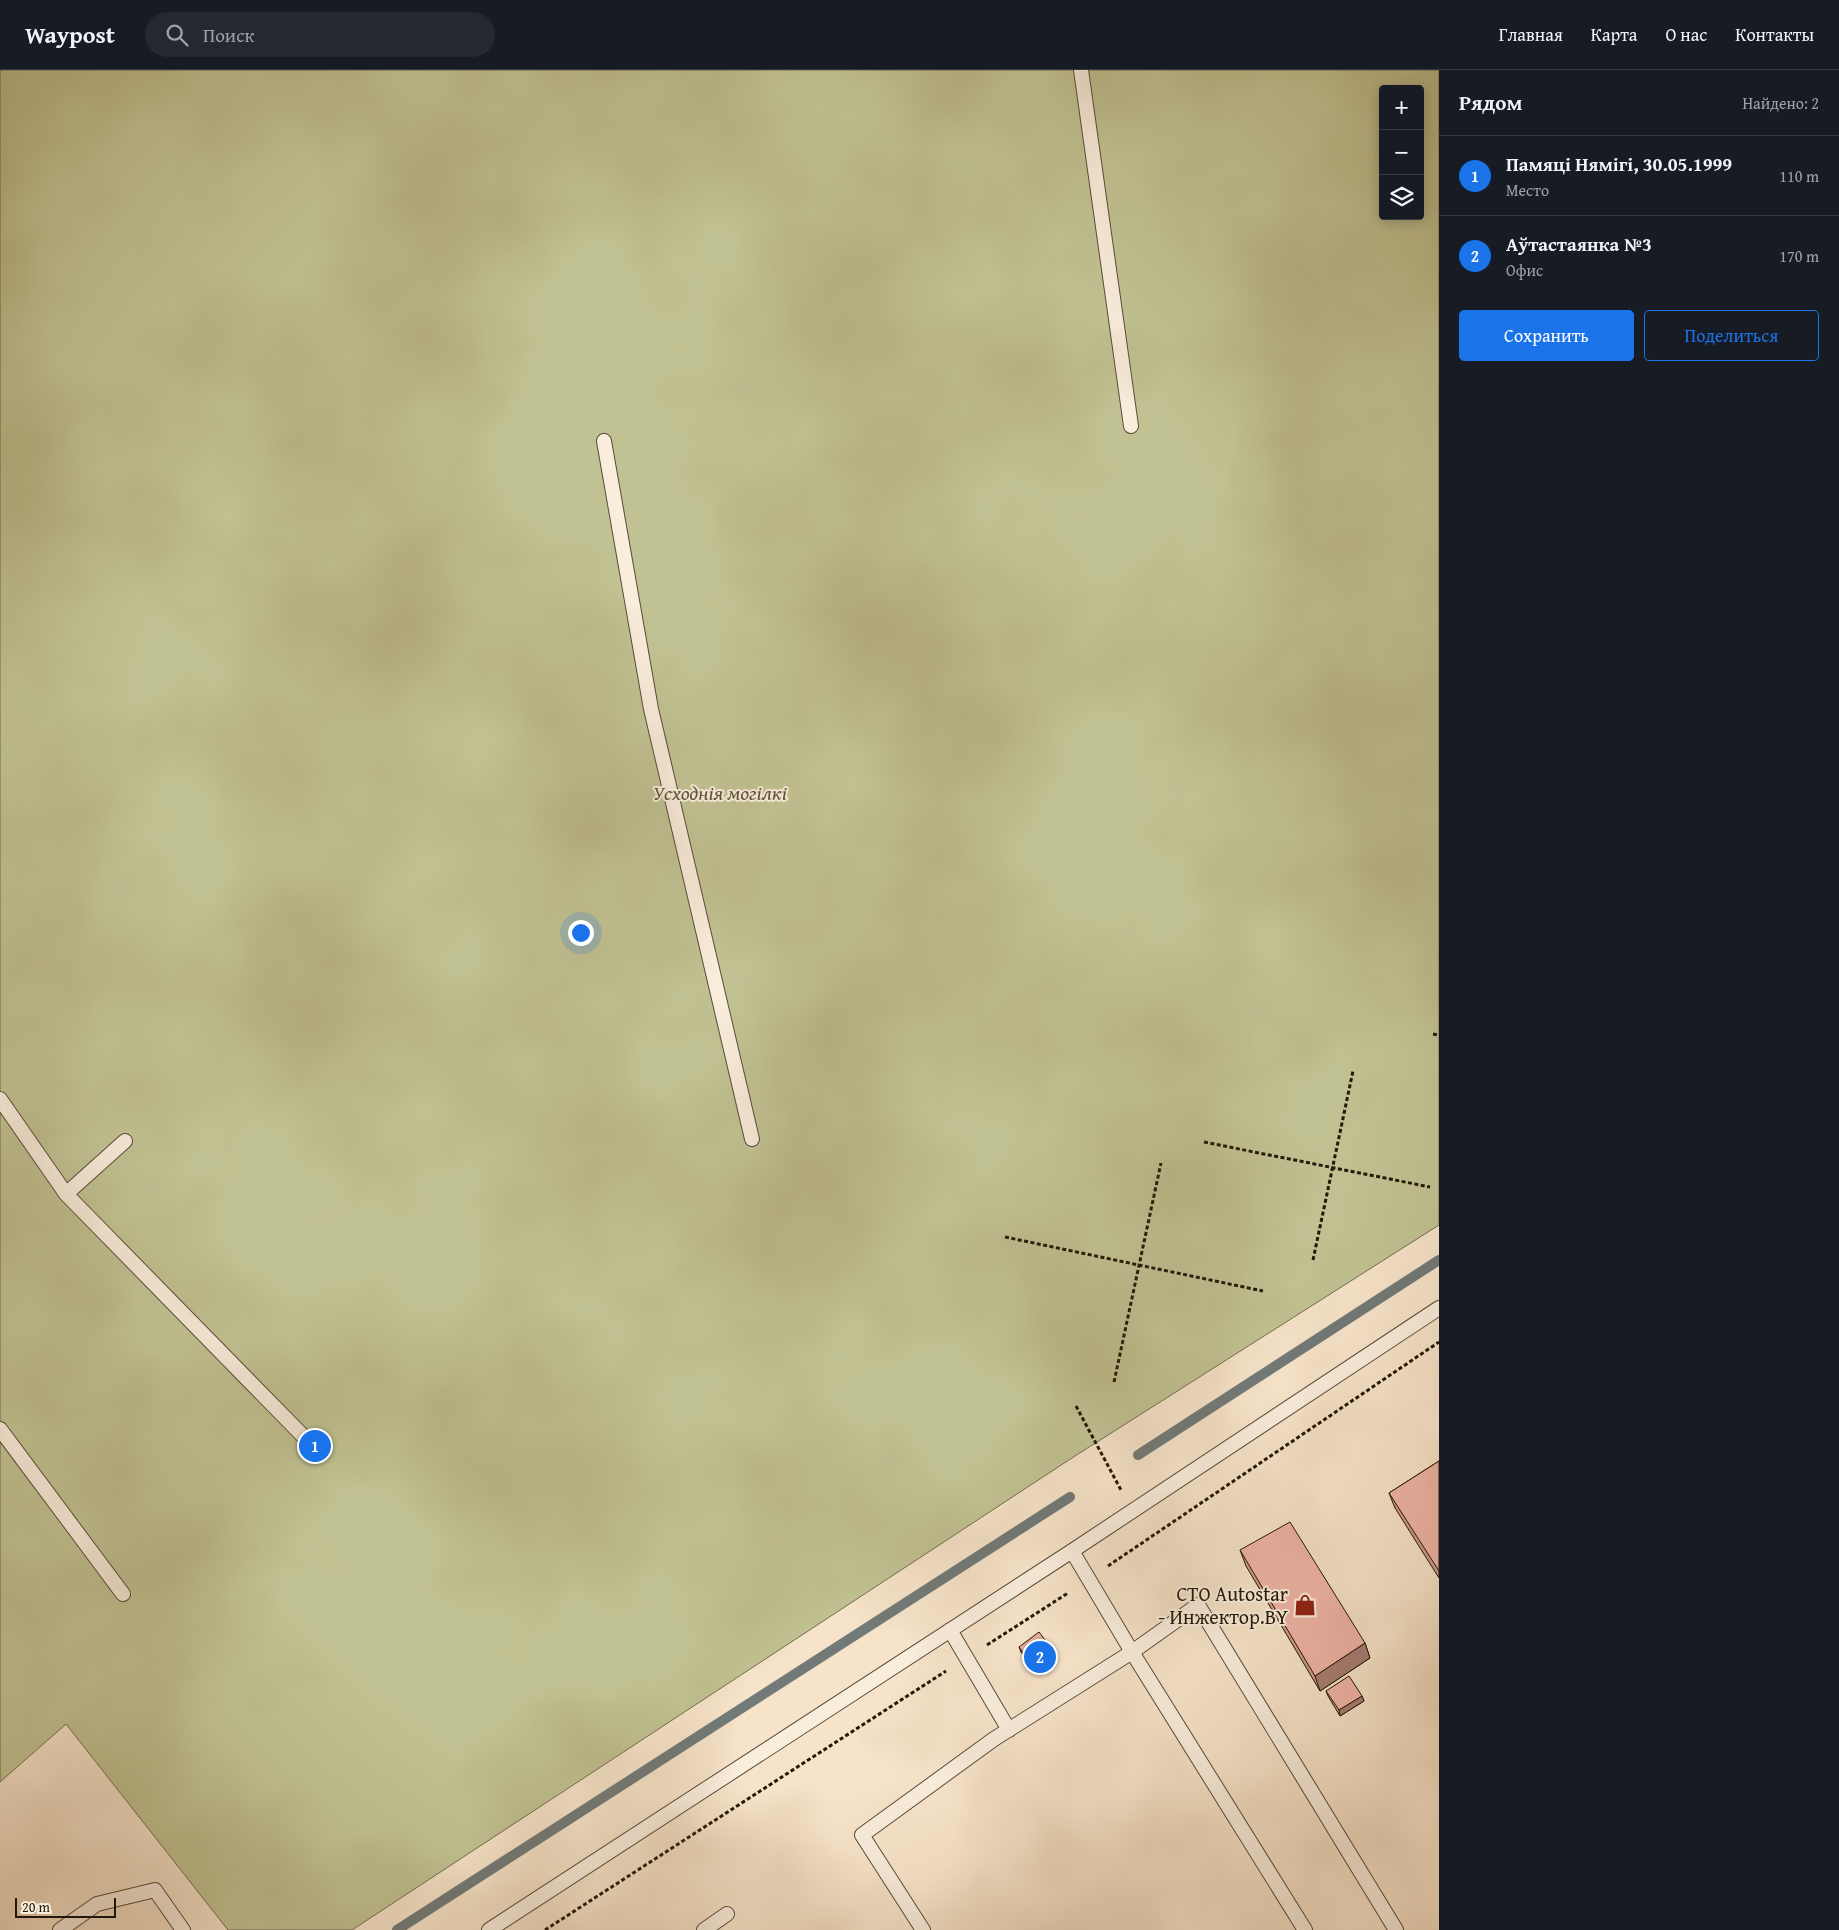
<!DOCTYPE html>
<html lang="ru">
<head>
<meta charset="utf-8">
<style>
  :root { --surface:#171b24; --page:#242831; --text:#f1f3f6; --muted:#9ea1a6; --line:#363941; --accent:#1a73e8 }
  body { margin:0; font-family:"Gentium Book Plus",serif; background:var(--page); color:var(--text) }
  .controls { position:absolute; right:15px; top:15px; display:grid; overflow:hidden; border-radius:5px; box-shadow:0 2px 12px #0003 }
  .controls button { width:45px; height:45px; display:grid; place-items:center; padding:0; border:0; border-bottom:1px solid var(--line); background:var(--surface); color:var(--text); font:25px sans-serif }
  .scale { position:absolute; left:15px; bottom:12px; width:101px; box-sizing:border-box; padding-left:5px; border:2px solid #241808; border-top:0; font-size:14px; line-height:18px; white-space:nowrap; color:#241808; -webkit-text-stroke:4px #f9eddc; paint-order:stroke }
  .you { position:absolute; left:580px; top:862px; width:18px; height:18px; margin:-12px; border:4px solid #fff; border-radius:50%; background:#1a73e8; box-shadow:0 0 0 8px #1a73e833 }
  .badge { display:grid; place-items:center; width:32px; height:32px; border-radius:50%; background:var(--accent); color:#fff; font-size:16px; font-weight:700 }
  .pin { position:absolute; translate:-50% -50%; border:2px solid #fff; box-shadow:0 1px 5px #0006 }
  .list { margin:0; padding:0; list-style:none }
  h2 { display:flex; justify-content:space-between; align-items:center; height:65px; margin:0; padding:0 20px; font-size:21px }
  h2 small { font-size:16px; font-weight:400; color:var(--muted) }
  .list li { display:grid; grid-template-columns:32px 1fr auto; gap:15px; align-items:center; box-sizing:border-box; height:80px; padding:0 20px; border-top:1px solid var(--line) }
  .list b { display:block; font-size:19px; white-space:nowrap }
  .list p { margin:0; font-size:16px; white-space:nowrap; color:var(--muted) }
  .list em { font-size:16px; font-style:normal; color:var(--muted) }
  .actions { display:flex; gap:10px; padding:15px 20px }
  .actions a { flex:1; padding:11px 0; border:1px solid var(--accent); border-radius:5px; text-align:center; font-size:18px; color:var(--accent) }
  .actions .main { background:var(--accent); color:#fff }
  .icon { flex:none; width:28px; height:28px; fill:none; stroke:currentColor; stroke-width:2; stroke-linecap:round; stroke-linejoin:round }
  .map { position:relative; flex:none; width:1439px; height:1860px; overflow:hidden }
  header { display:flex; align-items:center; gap:30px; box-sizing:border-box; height:70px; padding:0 25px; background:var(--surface); border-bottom:1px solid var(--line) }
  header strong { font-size:24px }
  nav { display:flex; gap:28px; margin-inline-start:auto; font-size:18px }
  .search { width:350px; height:45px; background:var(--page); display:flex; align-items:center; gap:12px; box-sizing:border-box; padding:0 18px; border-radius:28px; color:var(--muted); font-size:19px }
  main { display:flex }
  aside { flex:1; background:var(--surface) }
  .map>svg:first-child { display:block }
</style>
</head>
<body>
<header>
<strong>Waypost</strong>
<div class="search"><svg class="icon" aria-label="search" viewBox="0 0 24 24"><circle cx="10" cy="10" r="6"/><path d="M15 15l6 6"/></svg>Поиск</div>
<nav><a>Главная</a><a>Карта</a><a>О нас</a><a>Контакты</a></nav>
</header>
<main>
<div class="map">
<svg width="1439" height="1860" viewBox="0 0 1439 1860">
  <rect width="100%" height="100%" fill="#f6e3c9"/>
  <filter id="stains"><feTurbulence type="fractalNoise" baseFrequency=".004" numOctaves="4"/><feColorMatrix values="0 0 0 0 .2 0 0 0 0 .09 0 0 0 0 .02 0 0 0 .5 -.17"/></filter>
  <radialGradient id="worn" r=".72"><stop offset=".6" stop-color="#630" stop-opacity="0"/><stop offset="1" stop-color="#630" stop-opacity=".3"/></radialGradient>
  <path fill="#c1c293" stroke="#726d4e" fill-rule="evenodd" d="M0,0H1439V1155L1075,1386L352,1860H228L66,1654L0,1712ZM1383,19H1420V146H1383Z"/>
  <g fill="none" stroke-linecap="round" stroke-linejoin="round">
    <path stroke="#717a78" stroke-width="10" d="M1138,1385L1439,1190
      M397,1860L1070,1427"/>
    <g stroke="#584b38" stroke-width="16">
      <path id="service" d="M1081,0L1131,356
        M604,371L651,639L752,1069
        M0,1029L66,1124L306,1369
        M66,1124L125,1071
        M0,1359L123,1524
        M1072,1481L1132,1582L1305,1860
        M950,1560L1009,1660
        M60,1860L97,1834L155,1820L183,1860
        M489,1860L1072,1481L1439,1238
        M704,1860L727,1844
        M923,1860L862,1765L994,1669L1132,1582L1198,1535L1396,1860"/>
    </g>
    <path stroke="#241808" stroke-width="3" stroke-dasharray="4 2.5" stroke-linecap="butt" d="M1433,964L1439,965
      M1204,1072L1430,1117
      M1005,1167L1263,1221
      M1313,1190L1353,1001
      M1114,1312L1161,1093
      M1076,1336L1121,1420
      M1108,1496L1439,1272
      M987,1575L1068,1523
      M545,1860L946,1601"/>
    <use href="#service" stroke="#f9eddc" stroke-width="14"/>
  </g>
  <path fill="#cc9b8f" stroke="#241808" d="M1439,1391V1508L1395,1438L1389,1423Z
    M1240,1480L1365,1573L1370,1588L1320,1621L1246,1496Z
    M1019,1577L1057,1588L1036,1603L1021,1582Z
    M1326,1621L1362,1626L1364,1631L1340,1646L1328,1626Z"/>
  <path fill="#a67e74" stroke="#241808" d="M1365,1573L1370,1588L1320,1621L1315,1606Z
    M1055,1583L1057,1588L1036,1603L1034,1598Z
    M1362,1626L1364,1631L1340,1646L1339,1640Z"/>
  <path fill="#edb4a6" stroke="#241808" d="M1439,1391V1501L1389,1423Z
    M1290,1452L1365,1573L1315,1606L1240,1480Z
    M1039,1562L1055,1583L1034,1598L1019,1577Z
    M1349,1606L1362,1626L1339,1640L1326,1621Z"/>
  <defs>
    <g id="shop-bare" transform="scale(1.725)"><path d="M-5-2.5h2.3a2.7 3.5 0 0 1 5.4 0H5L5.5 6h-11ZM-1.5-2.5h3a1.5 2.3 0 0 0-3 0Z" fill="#8f2418" stroke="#f9eddc" stroke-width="2.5" paint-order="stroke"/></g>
  </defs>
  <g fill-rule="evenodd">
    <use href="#shop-bare" x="1305" y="1535"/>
  </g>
  <g text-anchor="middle" stroke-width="4" stroke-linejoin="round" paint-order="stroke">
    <g font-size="20" font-style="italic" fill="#5b5439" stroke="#f9eddc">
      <text x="720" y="730">Усходнія могілкі</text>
    </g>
    <g font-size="20" fill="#241808" stroke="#f9eddc" text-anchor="end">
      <text x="1288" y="1531">СТО Autostar<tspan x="1288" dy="23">- Инжектор.BY</tspan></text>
    </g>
  </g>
  <rect width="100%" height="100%" filter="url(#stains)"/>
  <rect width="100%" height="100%" fill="url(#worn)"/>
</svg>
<div class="controls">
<button>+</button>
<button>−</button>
<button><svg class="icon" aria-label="layers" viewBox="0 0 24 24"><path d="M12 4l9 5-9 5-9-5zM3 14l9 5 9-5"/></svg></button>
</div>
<div class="scale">20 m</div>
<div class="you"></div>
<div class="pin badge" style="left:315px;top:1376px">1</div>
<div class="pin badge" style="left:1040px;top:1587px">2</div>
</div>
<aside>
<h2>Рядом<small>Найдено: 2</small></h2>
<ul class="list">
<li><span class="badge">1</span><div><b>Памяці Нямігі, 30.05.1999</b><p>Место</p></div><em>110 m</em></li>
<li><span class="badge">2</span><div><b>Аўтастаянка №3</b><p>Офис</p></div><em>170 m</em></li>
</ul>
<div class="actions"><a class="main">Сохранить</a><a>Поделиться</a></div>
</aside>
</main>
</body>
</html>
